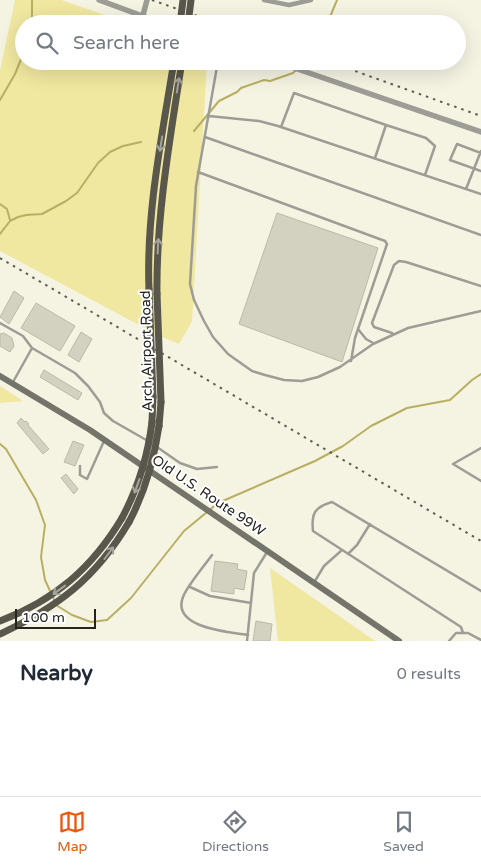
<!DOCTYPE html>
<html lang="en">
<head>
<meta charset="utf-8">
<style>
  :root { --surface:#fff; --page:#f2f2f3; --text:#1f2937; --muted:#747a83; --line:#e0e1e3; --accent:#ea580c }
  body { margin:0; font-family:"Varela Round",sans-serif; background:var(--page); color:var(--text) }
  .scale { position:absolute; left:15px; bottom:12px; width:81px; box-sizing:border-box; padding-left:5px; border:2px solid #24231d; border-top:0; font-size:14px; line-height:18px; white-space:nowrap; color:#24231d; -webkit-text-stroke:4px #fff; paint-order:stroke }
  .list { margin:0; padding:0; list-style:none }
  h2 { display:flex; justify-content:space-between; align-items:center; height:65px; margin:0; padding:0 20px; font-size:21px }
  h2 small { font-size:16px; font-weight:400; color:var(--muted) }
  .icon { flex:none; width:28px; height:28px; fill:none; stroke:currentColor; stroke-width:2; stroke-linecap:round; stroke-linejoin:round }
  .map { position:relative; flex:none; width:481px; height:641px; overflow:hidden }
  .search { position:absolute; background:var(--surface); box-shadow:0 5px 20px #0002; left:15px; right:15px; top:15px; height:55px; display:flex; align-items:center; gap:12px; box-sizing:border-box; padding:0 18px; border-radius:28px; color:var(--muted); font-size:19px }
  .sheet { height:155px; background:var(--surface) }
  nav { display:flex; justify-content:space-around; align-items:center; box-sizing:border-box; height:70px; border-top:1px solid var(--line); background:var(--surface); font-size:14px; color:var(--muted) }
  nav a { display:grid; justify-items:center; gap:2px }
  nav .on { color:var(--accent) }
  .map>svg:first-child { display:block }
</style>
</head>
<body>
<div class="map">
<svg width="481" height="641" viewBox="0 0 481 641">
  <rect width="100%" height="100%" fill="#f5f3e2"/>
  <path fill="#f0e7a0" d="M15,0H61L131,24H24V61H207L192,321L179,344L158,335L0,251V70Z
    M0,386L23,401L0,403Z
    M270,568L375,641H278Z"/>
  <g fill="none" stroke-linecap="round" stroke-linejoin="round">
    <path stroke="#b8af63" stroke-width="2" d="M32,24V0
      M327,24L337,0
      M299,67L304,61
      M0,100L15,74L24,52
      M194,131L219,101L237,92L241,88L264,80L270,81L293,73L296,70
      M0,204L7,209L10,220
      M0,234L10,221L18,217L26,215L42,214L66,201L77,193L98,163L110,152L123,146L141,142
      M0,444L6,449L36,500L45,525L41,557L45,580L51,593
      M53,597L56,605L72,615L91,622L107,620L131,598L184,531L218,503L315,461L343,446L371,426L407,408L450,400L472,380L481,374"/>
  </g>
  <path fill="#d3d2c1" stroke="#bbb9a9" d="M277,213L378,248L342,362L239,324Z
    M14,291L24,298L9,324L0,317Z
    M36,303L75,326L60,351L21,328Z
    M81,332L92,339L79,362L68,355Z
    M4,333L12,338L14,346L10,352L0,346V334Z
    M44,370L82,393L78,400L40,377Z
    M21,418L25,422L26,421L29,424L28,425L49,449L43,454L17,423Z
    M73,441L84,445L75,466L64,462Z
    M66,474L78,489L74,494L61,478Z
    M215,561L238,564L237,569L247,571L244,590L234,588V594L211,591Z
    M256,621L272,624L270,641H253Z"/>
  <g fill="none" stroke-linecap="round" stroke-linejoin="round">
    <path stroke="#9d9d96" stroke-width="2.5" d="M218,61L196,186L190,284L194,300L204,321L213,337L228,354L252,371L265,375L284,380L302,381L318,377L340,367L373,344L408,328L481,311
      M209,116L259,121L278,126L481,194
      M281,127L294,93L386,125
      M205,137L481,235
      M481,153L457,144L450,160L481,171
      M375,158L386,125L426,138L435,146L425,175
      M198,172L385,241L387,244L355,338L351,361
      M466,189L481,151
      M0,323L23,336L32,348L75,373L88,386L100,402L104,413L113,421L148,441
      M358,329L366,339L373,343
      M392,333L374,327L372,323L394,265L399,261L406,262L481,286
      M13,382L32,348
      M157,447L180,463L197,469L217,467
      M481,448L453,464L481,481
      M80,466V475L87,479L104,441
      M348,554L357,545L370,524
      M212,555C205,565 187,586 183,597C171,628 229,632 248,635
      M315,581L324,566L342,550
      M190,587L210,596L251,603
      M463,633L461,627L313,531C311,513 315,507 332,502L481,591
      M247,641L254,573L267,552
      M449,641L456,633H468L481,640"/>
    <path stroke="#9d9d96" stroke-width="4.5" d="M264,0L289,5L311,0"/>
    <path stroke="#9d9d96" stroke-width="5.5" d="M99,0L164,24
      M143,15L147,0
      M274,61L481,132"/>
    <path stroke="#75746a" stroke-width="6" d="M0,376L90,430L399,641"/>
    <path stroke="#59574b" stroke-width="7" d="M149,289C146,213 162,136 174,61
      M157,294C156,216 170,139 182,61
      M152,422L153,397
      M159,426L161,402
      M0,621C55,600 92,568 122,518
      M0,634C58,607 96,578 129,522"/>
    <path stroke="#5d5c53" stroke-width="2" stroke-dasharray="2.5 5" stroke-linecap="butt" d="M152,0L220,24
      M327,61L481,116
      M0,258L481,541"/>
    <path stroke="#59574b" stroke-width="7" d="M180,24L183,0
      M188,24L191,0
      M149,289L153,397
      M157,294L161,402
      M122,518C138,488 148,455 152,422
      M129,522C145,492 154,460 159,426"/>
  </g>
  <defs><path id="oneway-shaft" d="M-6 0H5M1.5-3L5.5 0L1.5 3" fill="none" stroke-width="1.6" stroke-linecap="round" stroke-linejoin="round" transform="scale(1.25)"/></defs>
  <g stroke="#a4a39c">
    <use href="#oneway-shaft" transform="translate(178 85) rotate(-81)"/>
    <use href="#oneway-shaft" transform="translate(161 144) rotate(99)"/>
    <use href="#oneway-shaft" transform="translate(158 246) rotate(-87)"/>
    <use href="#oneway-shaft" transform="translate(137 486) rotate(110)"/>
    <use href="#oneway-shaft" transform="translate(109 553) rotate(-53)"/>
    <use href="#oneway-shaft" transform="translate(59 590) rotate(144)"/>
  </g>
  <g text-anchor="middle" stroke-width="4" stroke-linejoin="round" paint-order="stroke">
    <g font-size="14" fill="#24231d" stroke="#fff">
      <text transform="translate(146 351) rotate(-91)" y="5">Arch Airport Road</text>
      <text transform="translate(209 495) rotate(34)" y="5">Old U.S. Route 99W</text>
    </g>
  </g>
</svg>
<div class="scale">100 m</div>
<div class="search"><svg class="icon" aria-label="search" viewBox="0 0 24 24"><circle cx="10" cy="10" r="6"/><path d="M15 15l6 6"/></svg>Search here</div>
</div>
<section class="sheet">
<h2>Nearby<small>0 results</small></h2>
<ul class="list">
</ul>
</section>
<nav>
<a class="on"><svg class="icon" aria-label="map" viewBox="0 0 24 24"><path d="M3 6l6-2 6 2 6-2v14l-6 2-6-2-6 2zM9 4v14M15 6v14"/></svg>Map</a>
<a><svg class="icon" aria-label="directions" viewBox="0 0 24 24"><path d="M12 3l9 9-9 9-9-9zM9 14v-3h6M13 9l2 2-2 2"/></svg>Directions</a>
<a><svg class="icon" aria-label="saved" viewBox="0 0 24 24"><path d="M7 4h10v16l-5-4-5 4z"/></svg>Saved</a>
</nav>
</body>
</html>
